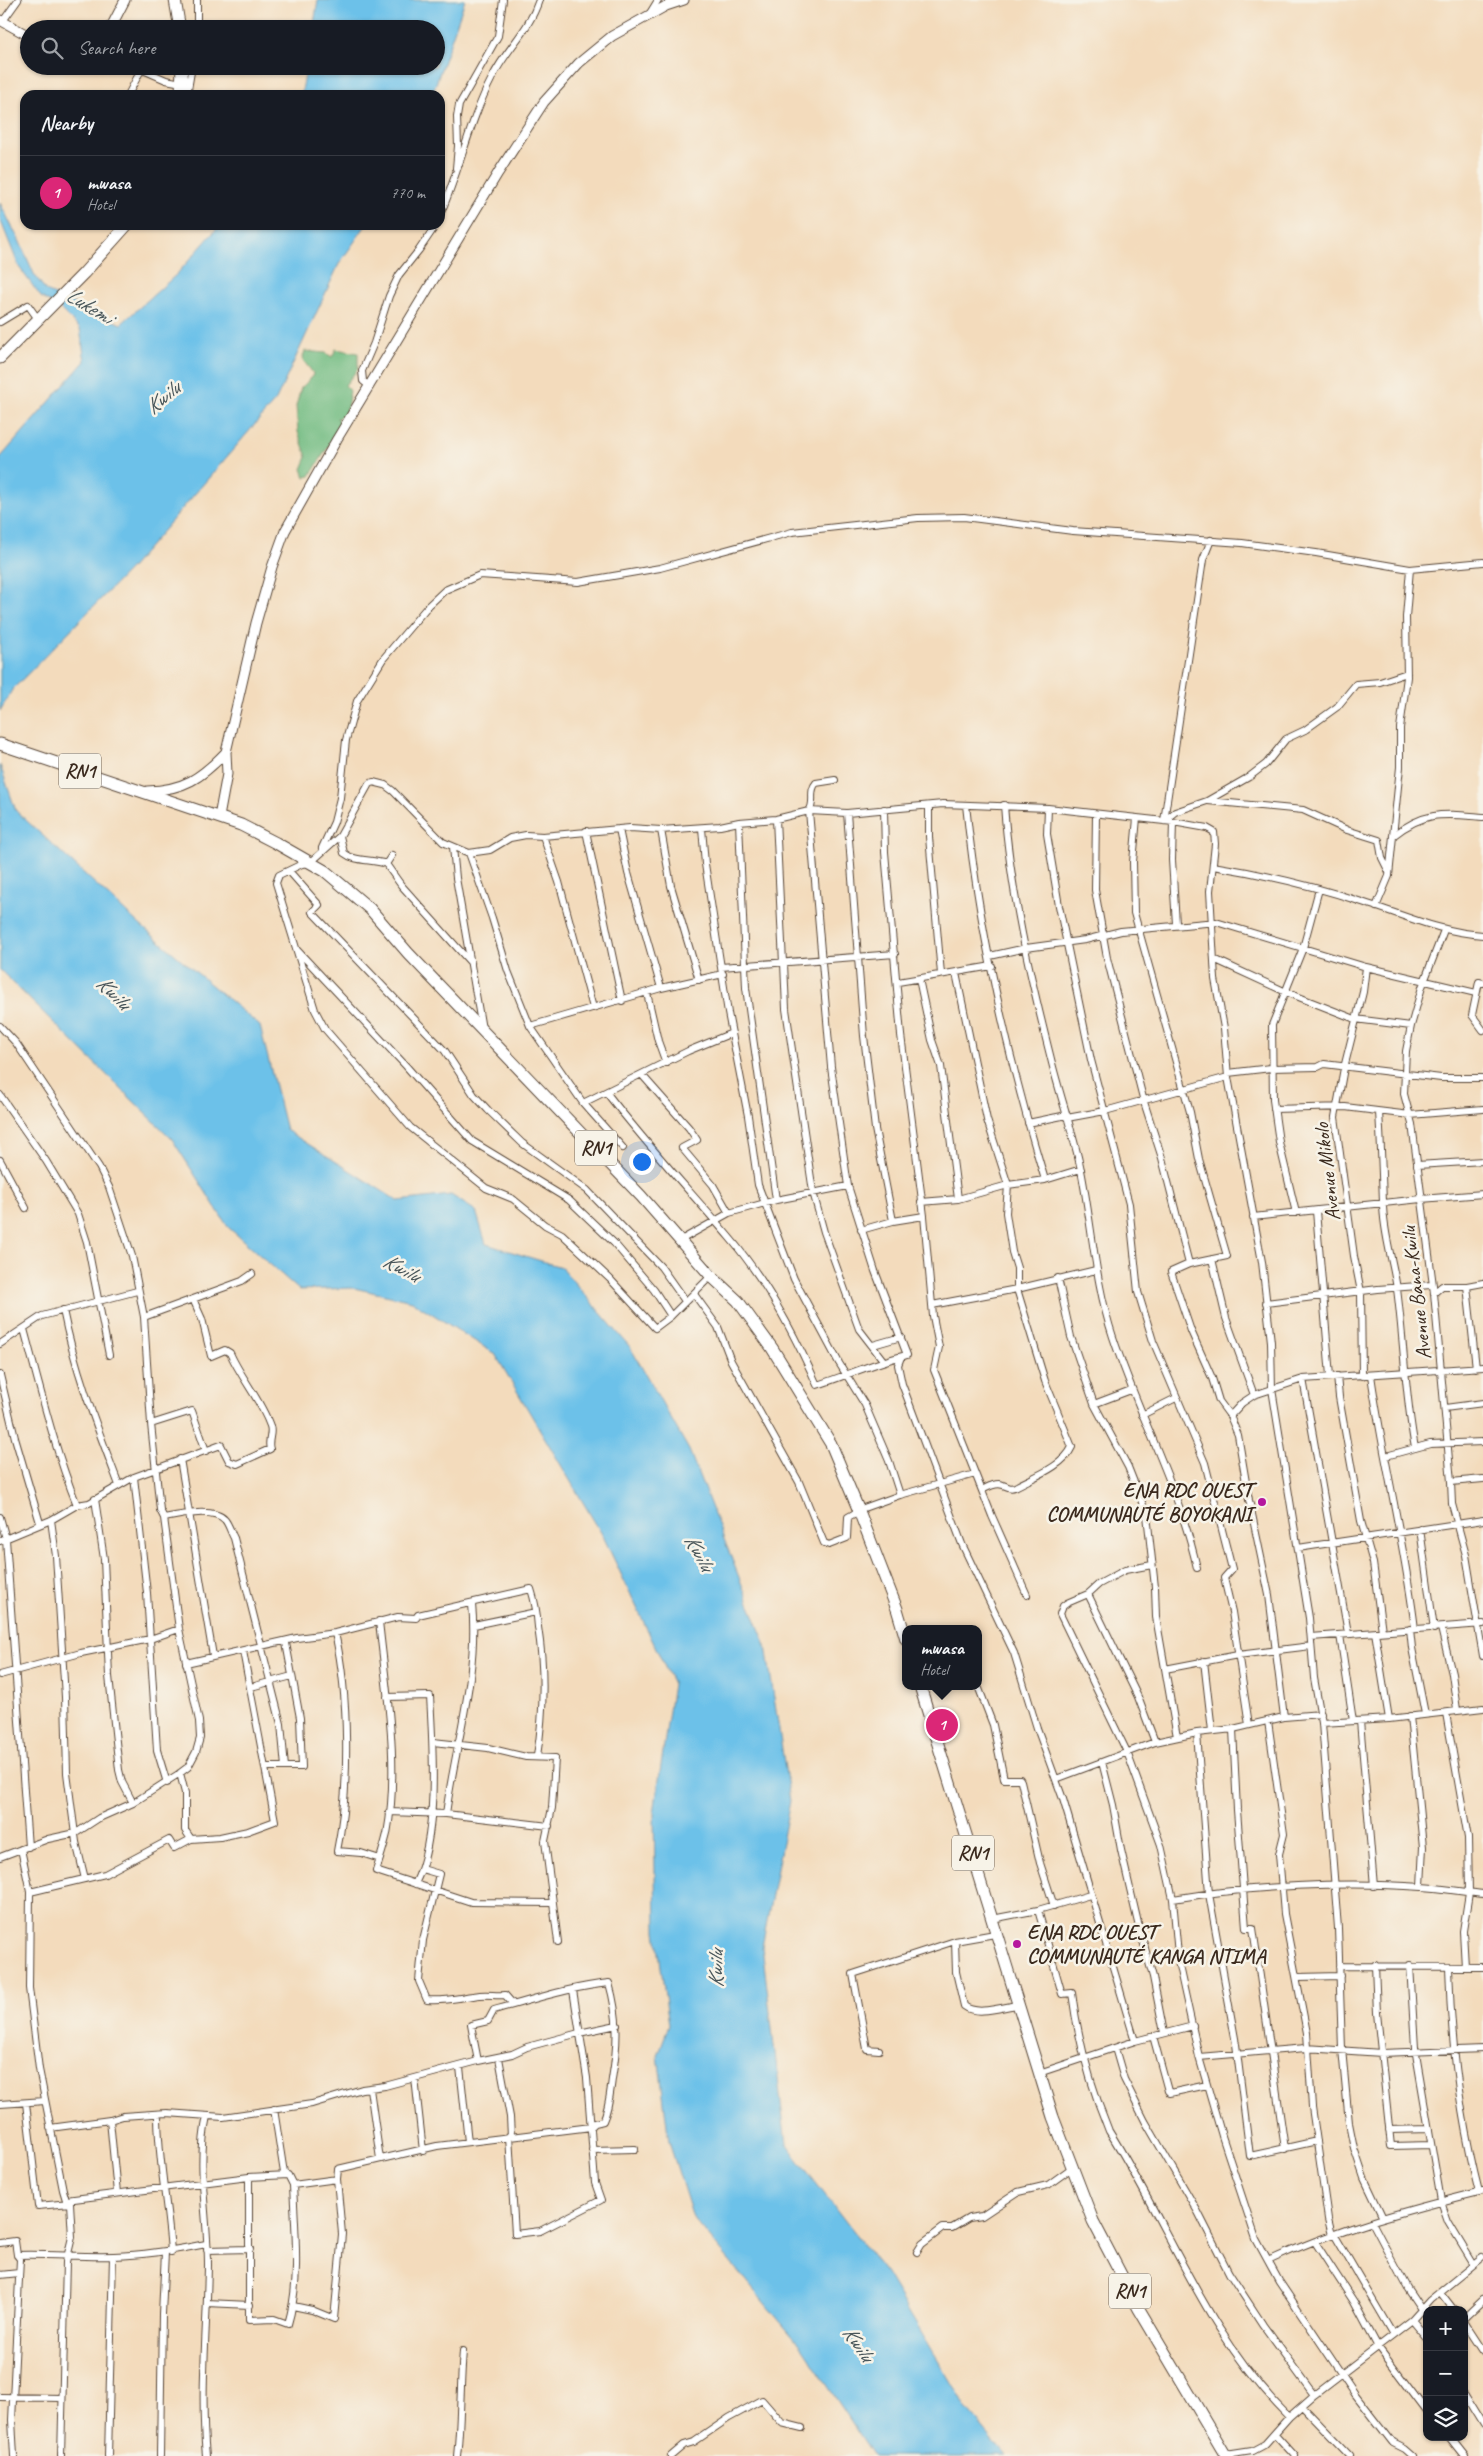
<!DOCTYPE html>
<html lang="en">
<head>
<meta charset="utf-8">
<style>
  :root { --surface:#171b24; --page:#242831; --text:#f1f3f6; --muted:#9ea1a6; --line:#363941; --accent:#db2777 }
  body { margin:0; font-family:Caveat,sans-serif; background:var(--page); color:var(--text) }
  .controls { position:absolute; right:15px; bottom:15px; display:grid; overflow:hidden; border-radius:10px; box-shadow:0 1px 4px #0004 }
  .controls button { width:45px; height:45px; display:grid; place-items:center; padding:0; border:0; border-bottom:1px solid var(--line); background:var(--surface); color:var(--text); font:25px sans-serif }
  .you { position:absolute; left:641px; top:1161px; width:18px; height:18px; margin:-12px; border:4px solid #fff; border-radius:50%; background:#1a73e8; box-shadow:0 0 0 8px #1a73e833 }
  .badge { display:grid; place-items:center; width:32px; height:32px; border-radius:50%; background:var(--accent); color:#fff; font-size:16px; font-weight:700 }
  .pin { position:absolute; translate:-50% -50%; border:2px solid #fff; box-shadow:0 1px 5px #0006 }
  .popup { position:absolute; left:902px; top:1625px; width:80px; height:65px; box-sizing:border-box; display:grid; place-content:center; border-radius:10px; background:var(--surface); filter:drop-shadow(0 1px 4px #0005); font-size:16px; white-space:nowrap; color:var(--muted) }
  .popup b { font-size:19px; color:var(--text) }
  .popup::after { content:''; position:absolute; left:50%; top:100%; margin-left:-10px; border:10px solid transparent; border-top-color:var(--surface) }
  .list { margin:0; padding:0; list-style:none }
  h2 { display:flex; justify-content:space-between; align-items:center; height:65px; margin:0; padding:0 20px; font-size:21px }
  h2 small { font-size:16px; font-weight:400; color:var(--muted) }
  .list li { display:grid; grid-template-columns:32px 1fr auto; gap:15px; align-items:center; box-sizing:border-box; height:75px; padding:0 20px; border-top:1px solid var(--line) }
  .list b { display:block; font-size:19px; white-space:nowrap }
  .list p { margin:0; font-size:16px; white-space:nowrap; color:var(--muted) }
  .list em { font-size:16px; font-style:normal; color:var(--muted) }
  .icon { flex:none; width:28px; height:28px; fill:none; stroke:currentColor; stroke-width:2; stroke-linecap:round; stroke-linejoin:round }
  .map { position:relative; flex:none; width:1483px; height:2456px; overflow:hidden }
  .search { position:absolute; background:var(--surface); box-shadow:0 1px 4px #0004; left:20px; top:20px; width:425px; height:55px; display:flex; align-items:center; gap:12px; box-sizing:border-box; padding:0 18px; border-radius:28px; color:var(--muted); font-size:19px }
  .panel { position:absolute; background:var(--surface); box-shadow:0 1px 4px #0004; left:20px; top:90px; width:425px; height:140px; border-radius:15px }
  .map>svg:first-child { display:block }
</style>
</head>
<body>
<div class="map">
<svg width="1483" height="2456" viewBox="0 0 1483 2456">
  <rect width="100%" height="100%" fill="#f7f3e8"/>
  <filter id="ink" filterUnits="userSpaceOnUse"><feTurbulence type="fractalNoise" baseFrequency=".02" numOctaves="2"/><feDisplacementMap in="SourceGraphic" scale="10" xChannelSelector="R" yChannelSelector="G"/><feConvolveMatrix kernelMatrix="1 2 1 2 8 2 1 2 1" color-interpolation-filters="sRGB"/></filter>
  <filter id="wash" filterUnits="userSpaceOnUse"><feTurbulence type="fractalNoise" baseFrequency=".0096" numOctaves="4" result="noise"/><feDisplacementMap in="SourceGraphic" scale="20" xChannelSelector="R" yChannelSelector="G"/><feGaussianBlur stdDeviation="1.12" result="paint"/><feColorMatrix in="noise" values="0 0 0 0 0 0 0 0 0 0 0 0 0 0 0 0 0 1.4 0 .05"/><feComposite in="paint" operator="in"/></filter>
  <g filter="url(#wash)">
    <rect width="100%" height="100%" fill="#f3dbbc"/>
    <path fill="#72bc82" stroke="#567350" d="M336,349L358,353V369L345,385L350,391L346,414L337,418L340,423V428L310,476L305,477L302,469L307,457L298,432L296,406L301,388L312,377L313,373L302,359L305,351L326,353L332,357Z"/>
    <path fill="#6cc1e9" stroke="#547684" d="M318,0H465L432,95H301L307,66H436V29H313Z
      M0,203L19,240L34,274L46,291L121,324L177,274L220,225H366L339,264L276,400L130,569L12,690L0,711V458L85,361L80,329L59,308L41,297L19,267L0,219Z
      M0,765L16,811L139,924L260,1026L286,1130L398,1201L451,1195L476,1211L486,1244L561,1267L630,1347L689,1450L766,1646L790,1801L762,1947L786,2144L886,2274L967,2409L1006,2456H874L804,2350L693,2218L669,2142L658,2055L669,2025L656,1931L654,1813L673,1684L603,1536L495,1354L412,1301L354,1288L299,1290L228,1227L172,1139L0,970Z"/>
  </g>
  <g filter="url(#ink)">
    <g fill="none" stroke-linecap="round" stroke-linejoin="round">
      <g stroke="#574536" stroke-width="8">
        <path id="minor" d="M650,13L658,0
          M3,21L18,0
          M197,29V0
          M134,66L166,80L182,83
          M128,95L141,70
          M187,95L192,66
          M456,168L458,146L457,117L459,105L498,36L503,0
          M440,215C460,170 469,122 492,78C506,49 529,31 539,0
          M0,322L28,305L38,319
          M369,386L363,381L362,371L374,343L389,296L399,275L419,250L436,225
          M835,780L816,783C808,792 816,802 809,811L831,1067L848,1186L875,1271L907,1355
          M1208,801L1303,810L1347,830L1379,840L1382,858L1389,872
          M966,805C979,933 1008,1058 1045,1180
          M1004,805C1010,890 1030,976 1051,1059C1060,1096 1073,1132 1081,1170C1092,1225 1095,1283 1113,1337C1139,1416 1179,1487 1197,1568
          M929,807V837L941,974
          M1048,808L1047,834L1059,906L1091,1060L1129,1204L1138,1292L1153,1341L1205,1463L1232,1569L1224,1578L1232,1612L1249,1725
          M884,809L885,852L901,1035L924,1216L933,1316L939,1347L934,1370L992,1516L1027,1595
          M847,813L864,1036L875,1129L893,1221
          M1096,815L1095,890L1107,958L1144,1102L1162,1158L1189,1264
          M1137,818L1133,862L1134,913L1190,1112L1199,1159L1227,1256L1189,1264L1171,1272L1191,1331L1212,1378L1219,1401L1230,1416L1238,1435L1249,1500L1269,1595L1284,1717
          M776,819L783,963
          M1164,821L1175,812L1207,801L1249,777L1266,764L1286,739L1305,730L1337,707L1356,684L1380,682L1407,673
          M1164,821L1203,560L1211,540
          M739,822L746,988L776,1200
          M1173,822L1172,860L1176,924
          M702,828L705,864L728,1013L748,1116L758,1185L794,1279L839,1363L865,1405L889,1461L900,1495
          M619,829L628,873L661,988
          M661,830L671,886L699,980
          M586,831L622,1001
          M340,836L344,853C355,862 372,859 386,864L392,855
          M543,836L559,882L593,1008
          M1393,836C1425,810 1445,814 1483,817
          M453,847L456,878L482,1029
          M322,848L334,822L340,798L346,740L357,701L383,659L428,606L445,590L480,575L578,582L660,568L792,532L918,518L964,517L1073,531L1242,543L1316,553L1410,569L1483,562
          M469,853L492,918L508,971L530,1026L583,1103L623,1148
          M386,864L401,885L471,963
          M1213,866C1263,874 1314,886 1362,902C1401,914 1442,933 1483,935
          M289,871L319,905L312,912L445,1051L474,1095L488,1110L522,1143L587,1190L661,1267L685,1301
          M1376,907L1389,876L1393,836L1400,767V728L1407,677L1406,617L1410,569
          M1444,930L1422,987L1411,1026L1406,1051L1404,1094L1412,1124L1434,1293L1451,1482L1452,1504L1466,1555L1483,1656
          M297,950L406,1066L472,1141L569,1200L614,1243L654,1290L671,1316
          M990,956L1026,948L1085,940L1121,931L1216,922L1366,967L1476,993
          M1214,959L1286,992L1355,1019L1411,1026
          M784,963L786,1009L813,1192L824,1232L859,1329L883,1360
          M721,967L895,954
          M956,973L987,1120L1008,1185L1006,1213L1012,1252L1017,1268V1289L1045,1381L1072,1447C1063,1467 1033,1477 1015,1487C1009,1489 1009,1487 1003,1485C996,1482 988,1487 982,1490
          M919,979L932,1040L941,1066L958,1199
          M898,982L992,966
          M1483,983L1479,982L1472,1015L1483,1030
          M647,993L658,1041L666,1063
          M0,1026L16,1043L99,1167L109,1187L132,1256L144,1317L151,1424L160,1510L164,1518L179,1629L199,1721L200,1738L196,1752L188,1767L180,1773L133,1803L99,1818L76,1833L48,1839L0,1857
          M530,1026L661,988L723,974
          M1228,1073L1271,1068L1318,1067L1324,1064L1441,1078H1483
          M642,1075L689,1128L697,1140L682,1148L713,1185L729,1213
          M606,1092C645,1143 688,1189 729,1237C766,1280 794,1333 817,1385C846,1376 873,1363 903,1356
          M0,1095L46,1161L78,1214L87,1242L109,1355
          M583,1103L688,1051L732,1033
          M1274,1109L1345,1107L1410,1115L1483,1109
          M1379,1112C1381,1143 1382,1173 1383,1203C1383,1232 1393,1261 1397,1289C1404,1342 1405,1395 1415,1448
          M1067,1118L1105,1111L1228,1077
          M1028,1123L1067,1115
          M0,1160L26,1208
          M1417,1165L1483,1161
          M921,1202L958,1199L1008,1185L1045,1180L1081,1169
          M1316,1211L1330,1376
          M1296,1213L1279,1142L1273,1100L1272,1025L1303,948L1319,889
          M1253,1217L1421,1199L1483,1194
          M861,1230L893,1221L924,1216
          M679,1241L729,1213L776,1200L848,1186
          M1212,1259L1226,1318L1254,1395
          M711,1276L671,1316L655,1328L610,1279L562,1234L545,1225L513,1199L486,1188L410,1127L325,1029L315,1010L276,883L279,875L302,864L310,863L340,836L369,784L373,782L385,785L393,791L443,842L469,853L490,850L510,838L526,835L543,836L630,828L661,830L720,826L739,822L776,819L809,811L847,813L943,804L1048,808L1173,822L1207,828L1214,832L1215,844L1210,891L1215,979L1224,1028L1228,1077L1262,1262L1271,1342L1272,1389L1309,1618L1314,1678L1322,1723L1338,1928L1342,2049L1349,2123L1354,2148L1364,2178L1383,2218
          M1058,1278L1071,1337L1094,1404L1128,1467L1147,1515L1155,1587L1156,1617L1177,1737
          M1467,1286L1476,1368
          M1434,1293L1442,1286H1467L1483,1283
          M694,1294L718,1327L731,1361L799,1482L824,1543L829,1545L847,1538L848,1517L859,1511
          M1266,1303L1378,1289L1431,1285
          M932,1305L1017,1289L1096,1270
          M63,1310C75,1371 97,1427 119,1485
          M144,1317L242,1281L252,1274
          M24,1329C40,1388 54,1448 77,1505
          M0,1344L42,1316L137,1291
          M873,1345L901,1337
          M907,1355L901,1357L898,1365L902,1384L962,1544L1014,1653L1037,1728L1063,1799L1135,2041
          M0,1375L15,1438L40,1523
          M1371,1375C1383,1460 1405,1544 1415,1629
          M1337,1376L1339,1397L1361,1521L1373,1563L1382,1631
          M1362,1376L1361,1292L1354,1256L1335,1117L1344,1068L1363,992L1366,967
          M1303,1379L1348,1633
          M1094,1404L1131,1390
          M1445,1408L1483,1403
          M1142,1415L1176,1398
          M1230,1416L1242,1403L1254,1395L1303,1379L1483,1367
          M151,1424L192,1411L206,1451
          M1386,1456L1430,1444L1483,1442
          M180,1459L213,1656
          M134,1477L147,1593L157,1750L167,1783
          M1451,1482L1483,1479
          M95,1499L104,1559L109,1676L119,1770L122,1782L133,1803
          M858,1510L900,1495L975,1474
          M0,1517L6,1539L28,1847
          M164,1518C179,1515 214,1507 225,1520C229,1525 231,1533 234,1538L281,1724L285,1767
          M51,1520L56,1556L65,1697L67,1773L76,1842L85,1879
          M1420,1529L1434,1629
          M0,1541L51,1520L77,1505L89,1503L134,1477L221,1445L229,1461L237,1464L270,1449C267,1441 273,1434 270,1426C261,1400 241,1378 230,1353L225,1350L211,1356L202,1319L193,1299
          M1298,1548L1483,1520
          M1152,1565L1125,1570L1099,1584L1088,1594L1067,1603L1063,1606L1060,1614L1127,1752L1161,1845L1173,1899L1179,1966L1199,2057L1222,2136L1256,2239L1279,2281L1355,2394L1393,2443L1405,2449L1413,2456
          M1088,1594L1138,1697L1155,1742
          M379,1621C386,1690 400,1765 387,1834C384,1846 380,1859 376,1871L471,1902L553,1903
          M474,1625L536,1612
          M1441,1628L1452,1674L1457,1710
          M1410,1629L1412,1648L1425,1714
          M1375,1632L1389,1719
          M335,1633C349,1694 350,1789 337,1851L361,1853L380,1859
          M1340,1635L1353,1721
          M1311,1637L1483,1624
          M1204,1661L1212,1731
          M186,1663L297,1638L335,1633L398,1617L416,1618L418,1615L531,1589C535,1601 537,1614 538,1627C545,1671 544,1712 537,1756
          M1165,1669L1238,1655L1311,1646
          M0,1675L81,1653L150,1639L179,1629
          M978,1686L993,1725L1004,1779H1020L1021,1781L1040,1863L1054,1906
          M251,1687L292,1676
          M387,1697L430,1696C433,1748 439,1837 415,1884
          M1446,1713L1468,1838L1469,1893L1463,1931L1465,1967
          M1410,1716L1423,1847L1421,1886
          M1268,1721L1284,1834L1279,1854L1284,1914L1307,2033L1312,2107L1328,2219L1332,2235
          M1360,1721L1374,1886
          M1322,1723L1389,1719L1483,1708
          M1233,1729L1237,1810L1246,1928H1253L1285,2149
          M1197,1733L1209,1894L1236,2044L1250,2156L1317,2141
          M433,1742L488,1748L526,1757L555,1758L552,1808L545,1841L558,1942
          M1102,1762L1113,1805L1121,1850L1138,1923L1153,1977L1164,2033
          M266,1767H302L300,1718L286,1643
          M180,1773L185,1793V1830L191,1839
          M1056,1779L1155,1742L1197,1733L1233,1729L1284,1717L1321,1714
          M389,1812L446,1814L549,1826
          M446,1814C455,1745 479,1674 472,1604
          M21,1849L30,1892L29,1988L39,2069L63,2190L66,2200L70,2203L72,2237L66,2262L61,2456
          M422,1869L439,1874L423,1940L419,1981L427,2000C445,2002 462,1997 480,1995C489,1994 496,1996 505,1995L513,2004
          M30,1892L105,1874L169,1840L174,1848L191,1839L220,1837L248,1831L275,1821L243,1651
          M1173,1899C1249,1886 1346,1881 1422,1887C1442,1888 1463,1892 1483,1894
          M1038,1910L1062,1994L1072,1993C1078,2040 1091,2087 1109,2131C1170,2228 1206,2335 1289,2417
          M992,1919L1038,1910L1090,1895
          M955,1941L956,1972L964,2006C977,2016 1002,2007 1017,2005
          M1375,1965L1377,2013L1391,2146L1431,2145
          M1410,1965L1415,2048L1441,2201L1448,2221L1474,2264
          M1339,1966L1483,1967
          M1449,1967C1451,2043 1460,2118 1479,2192
          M1298,1977L1340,1976
          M1153,2036L1168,2091L1170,2093L1207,2085
          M1115,2048L1124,2079L1145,2121L1198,2212L1229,2273L1263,2325L1314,2395
          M879,2050L867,2049L853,1974L955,1941L995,1934
          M1199,2057L1306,2048L1382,2053L1483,2049
          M499,2058L510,2117L511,2136
          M460,2067L468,2142
          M1039,2073L1135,2041L1193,2026
          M415,2078L423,2151
          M370,2089L380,2159
          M26,2103L38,2206L70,2203
          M0,2104L45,2101
          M274,2109L284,2173
          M158,2114C158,2161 168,2205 171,2252
          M110,2120L117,2193
          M50,2128L110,2120L123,2116L167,2113L223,2117L312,2104L362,2089L385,2086L478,2061L512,2054L527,2047L579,2033L617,2025
          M1389,2130L1429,2129
          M509,2136L515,2234L540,2231L601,2200L595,2183L587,2078L573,1990
          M592,2150L635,2149
          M293,2185L337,2179
          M66,2200L249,2177L288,2175L293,2185C295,2231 301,2280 288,2324L274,2319L249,2320V2177
          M1372,2222L1407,2288L1421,2309
          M1334,2234L1392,2333
          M1315,2242L1354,2302L1378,2347L1427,2412
          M0,2243L15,2241L17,2255L20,2259L12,2420L14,2456
          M207,2250L250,2249
          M917,2252L922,2244L943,2228H952L969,2218L982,2216L1018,2192L1048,2185L1073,2167
          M17,2255C49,2254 82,2257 114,2256C145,2255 176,2250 206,2244
          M1268,2261C1336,2229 1410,2209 1483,2191
          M0,2275L19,2273
          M1440,2292L1454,2310
          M207,2303L250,2305
          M293,2306L312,2310L334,2319L342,2234L337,2179L338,2169L437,2146L591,2127L595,2123L603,2121C609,2108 610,2094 612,2079C618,2044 619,2018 609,1983C570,1987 532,2000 494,2010L488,2021L471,2025L478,2061
          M1464,2318L1483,2300
          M1412,2320L1427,2338
          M1464,2323L1483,2352
          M1464,2395L1483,2426
          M0,2397L62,2398
          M1302,2406L1350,2456
          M1275,2434L1295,2456
          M1448,2437L1463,2456
          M1226,2455L1252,2451L1265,2444L1289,2417L1314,2395L1412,2320L1430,2300L1483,2257
          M108,2456L113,2256
          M160,2456L162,2314L165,2252
          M206,2456C200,2393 207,2328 208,2265C208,2215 196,2165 207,2116
          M457,2456C461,2421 460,2386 463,2351
          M671,2456L684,2445L694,2442L729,2418L762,2400L782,2423L802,2428"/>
      </g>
      <g stroke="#574536" stroke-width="11">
        <path id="secondary" d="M0,20L29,36
          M107,29L112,25L125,0
          M147,791C184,790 201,778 226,752
          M219,817L227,774L226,752L256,623L272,567L285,531L337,439L498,173L544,102L579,63L612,36L666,6L684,0"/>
      </g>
      <g stroke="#574536" stroke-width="13">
        <path id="trunk" d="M175,0L180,29
          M181,95L182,66
          M0,358L84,273L127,225
          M0,744L241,825L276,843L325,871L370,909L408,953L641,1196L711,1276L738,1301L772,1348L831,1444L859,1511L897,1609L906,1639
          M920,1686L1053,2117L1093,2221L1139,2309L1226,2456"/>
      </g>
      <use href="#minor" stroke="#fff" stroke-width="6"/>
      <use href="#secondary" stroke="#fff" stroke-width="9"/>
      <use href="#trunk" stroke="#fff" stroke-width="11"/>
    </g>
  </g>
  <g fill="#b5179e" stroke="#f7f3e8" stroke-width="2">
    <circle cx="1262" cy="1502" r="5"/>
    <circle cx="1017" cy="1944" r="5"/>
  </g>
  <g text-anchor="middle" stroke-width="5" stroke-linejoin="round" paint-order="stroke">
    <g fill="#f7f3e8" stroke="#73665b" stroke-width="1">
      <rect x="59" y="753.5" width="42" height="35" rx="4"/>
      <rect x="575" y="1130.5" width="42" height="35" rx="4"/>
      <rect x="952" y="1835.5" width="42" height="35" rx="4"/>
      <rect x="1109" y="2273.5" width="42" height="35" rx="4"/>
    </g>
    <g font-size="20" font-weight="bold" fill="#3b2a1e">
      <text x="80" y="778">RN1</text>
      <text x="596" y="1155">RN1</text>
      <text x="973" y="1860">RN1</text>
      <text x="1130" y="2298">RN1</text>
    </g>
    <g font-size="21" fill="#3b2a1e" stroke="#f7f3e8">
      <text transform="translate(1327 1172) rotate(-97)" y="7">Avenue Mikolo</text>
      <text transform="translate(1416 1293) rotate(-97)" y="7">Avenue Bana-Kwilu</text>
    </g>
    <g font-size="21" font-weight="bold" fill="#3b2a1e" stroke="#f7f3e8" text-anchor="end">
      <text x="1252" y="1497">ENA RDC OUEST<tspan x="1252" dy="24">COMMUNAUTÉ BOYOKANI</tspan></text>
      <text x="1027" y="1939" text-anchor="start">ENA RDC OUEST<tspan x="1027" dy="24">COMMUNAUTÉ KANGA NTIMA</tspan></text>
    </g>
    <g font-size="22" font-style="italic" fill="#4a575b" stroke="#f7f3e8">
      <text transform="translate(90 305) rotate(32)" y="8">Lukemi</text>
      <text transform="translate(162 397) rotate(-40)" y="8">Kwilu</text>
      <text transform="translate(114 992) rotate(44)" y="8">Kwilu</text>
      <text transform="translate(402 1267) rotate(28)" y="8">Kwilu</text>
      <text transform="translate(700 1552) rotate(61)" y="8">Kwilu</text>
      <text transform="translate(715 1969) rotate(-90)" y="8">Kwilu</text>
      <text transform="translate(859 2343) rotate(55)" y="8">Kwilu</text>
    </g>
  </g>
</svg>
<div class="controls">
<button>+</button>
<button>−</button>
<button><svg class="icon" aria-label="layers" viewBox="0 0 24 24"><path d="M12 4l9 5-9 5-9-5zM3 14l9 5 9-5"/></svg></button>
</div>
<div class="you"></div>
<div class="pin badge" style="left:942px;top:1725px">1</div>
<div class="popup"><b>mwasa</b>Hotel</div>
<div class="search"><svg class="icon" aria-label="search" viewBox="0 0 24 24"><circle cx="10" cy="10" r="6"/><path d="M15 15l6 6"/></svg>Search here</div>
<section class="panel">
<h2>Nearby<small></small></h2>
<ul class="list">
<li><span class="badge">1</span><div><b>mwasa</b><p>Hotel</p></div><em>770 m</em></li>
</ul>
</section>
</div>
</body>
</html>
